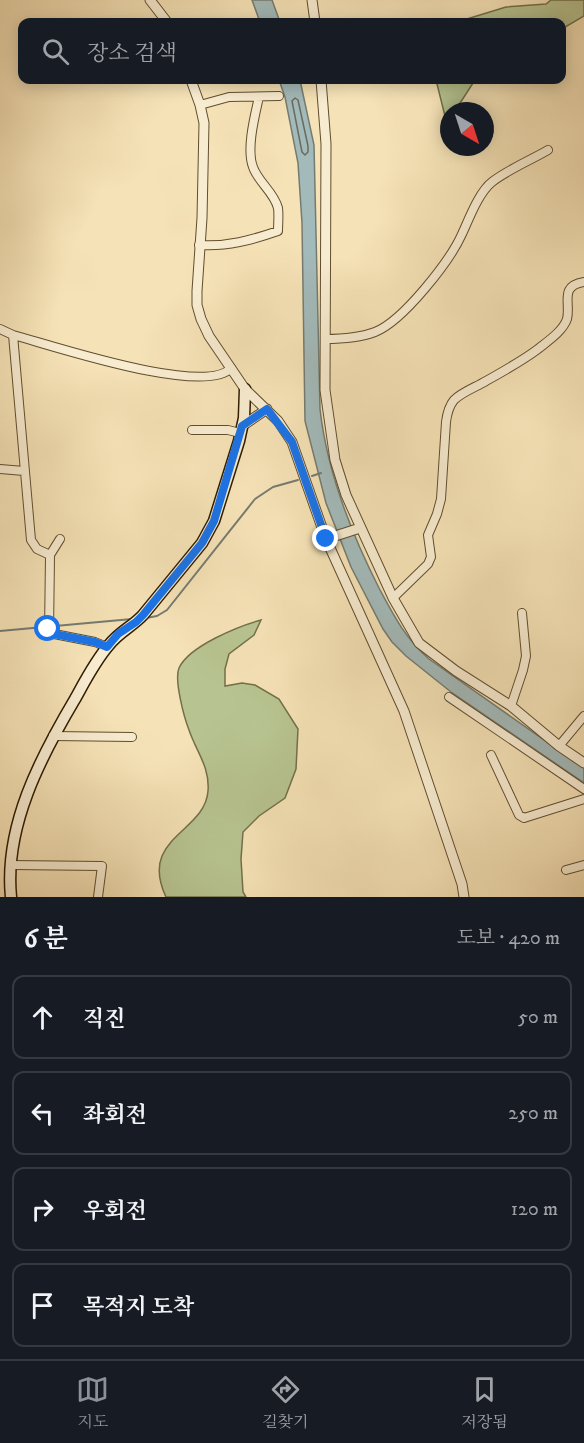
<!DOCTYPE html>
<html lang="ko">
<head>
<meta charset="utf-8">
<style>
  :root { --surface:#171b24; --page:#20242c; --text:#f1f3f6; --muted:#9ea1a6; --line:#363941; --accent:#8c9099 }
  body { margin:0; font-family:"IM FELL DW Pica","Noto Serif KR",serif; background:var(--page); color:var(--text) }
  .compass { position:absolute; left:440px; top:102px; width:54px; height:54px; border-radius:50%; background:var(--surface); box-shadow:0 3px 15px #0003; rotate:141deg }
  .stop { position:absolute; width:18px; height:18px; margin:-14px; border:4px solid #1a73e8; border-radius:50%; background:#fff }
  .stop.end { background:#1a73e8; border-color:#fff; box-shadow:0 2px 6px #0008 }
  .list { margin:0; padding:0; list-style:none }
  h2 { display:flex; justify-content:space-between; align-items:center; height:78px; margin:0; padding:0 24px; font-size:26px }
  h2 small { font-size:20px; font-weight:400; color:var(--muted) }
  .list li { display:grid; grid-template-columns:39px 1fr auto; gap:18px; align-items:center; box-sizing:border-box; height:84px; margin:0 12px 12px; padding:0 12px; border:2px solid var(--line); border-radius:12px }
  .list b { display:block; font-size:22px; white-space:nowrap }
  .list em { font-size:20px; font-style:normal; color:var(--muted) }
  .icon { flex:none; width:33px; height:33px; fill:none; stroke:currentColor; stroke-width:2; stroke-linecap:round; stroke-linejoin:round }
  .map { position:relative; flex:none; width:584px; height:897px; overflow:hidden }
  .search { position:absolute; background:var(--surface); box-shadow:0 3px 15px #0003; left:18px; right:18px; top:18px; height:66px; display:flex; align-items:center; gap:15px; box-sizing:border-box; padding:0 21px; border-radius:12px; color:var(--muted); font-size:22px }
  .sheet { height:462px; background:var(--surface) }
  nav { display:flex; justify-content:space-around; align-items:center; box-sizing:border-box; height:84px; border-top:2px solid var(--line); background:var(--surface); font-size:16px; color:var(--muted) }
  nav a { display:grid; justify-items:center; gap:3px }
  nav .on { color:var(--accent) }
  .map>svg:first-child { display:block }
</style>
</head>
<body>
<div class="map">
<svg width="584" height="897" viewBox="0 0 584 897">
  <rect width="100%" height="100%" fill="#f5e2b6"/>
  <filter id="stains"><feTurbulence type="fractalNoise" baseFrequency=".00333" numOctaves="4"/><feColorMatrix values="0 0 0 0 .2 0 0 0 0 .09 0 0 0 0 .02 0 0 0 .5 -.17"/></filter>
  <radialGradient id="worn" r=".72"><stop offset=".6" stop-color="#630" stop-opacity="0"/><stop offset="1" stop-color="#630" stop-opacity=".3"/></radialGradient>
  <path fill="#b7c491" stroke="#73704a" stroke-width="1.5" d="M551,0H584V16L562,29V22H457L506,7L546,4Z
    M436,80H475L455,111H449L447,124Z
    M261,620L254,635L229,654L225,669V686L242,683L255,685L279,699L298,729L296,769L285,798L259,816L243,832L241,859L243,892L246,897H166C138,837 205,833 208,791C210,767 196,751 189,730C184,717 174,680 179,668C189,646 239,626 261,620Z"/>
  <path fill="#a3baba" stroke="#757b70" stroke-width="1.5" d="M252,0H272L280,22H260Z
    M279,80H300L314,145L320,409C327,472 350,531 379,588C394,616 405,638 429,659L584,768V783L451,692L406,656L392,642L383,629L351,567L326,503L305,421L302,223L298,163L285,97Z"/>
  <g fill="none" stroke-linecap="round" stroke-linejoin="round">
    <path stroke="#696b5e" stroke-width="1.5" d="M295,98L298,100L308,146V152L305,155L302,152L292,101Z"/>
    <path stroke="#757b70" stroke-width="2" d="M312,476L321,473
      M146,618L157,616L167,610L255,499L273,487L298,480
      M0,631L132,619"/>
    <g stroke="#604e2f" stroke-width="10">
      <path id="minor" d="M200,105L229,97L279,96
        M199,245C227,247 252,240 278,231C278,224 279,215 278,208C274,192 258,182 253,167C246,149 255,115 259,97
        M0,329L13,335C51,345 205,397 231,368
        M13,335L31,540L37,549L50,555
        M325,339C342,339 359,338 375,332C403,321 450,261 462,234C469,219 479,192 492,182C507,170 531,160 548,150
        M192,430H228L240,433
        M0,469L24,471
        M60,539L50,555L49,633L95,642L107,647
        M393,598L428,564L431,557L428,535L437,514L441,499L446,422C447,414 449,406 454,400C462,392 476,387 486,381C504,371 522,361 538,349C548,341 563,331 567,319C571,303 559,286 584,282
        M449,697L584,789
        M511,706L523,670L526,656L522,613
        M53,736L132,737
        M559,746L584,716
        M491,755L519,815L524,818L584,799
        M10,865L102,866L98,897
        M566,870L584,865"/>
    </g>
    <g stroke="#604e2f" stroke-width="11">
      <path id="tertiary" d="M150,0L167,22
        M312,0L315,22
        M191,80L200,105L204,123L202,218L197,291V305L201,319L209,336L245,389L278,421L292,442L326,539L404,711L462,884L464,897
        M321,80L326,144L325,390L335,460L346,495L393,598L419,643L456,671L511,706L559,746L584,763
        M242,426L267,409
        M326,539L360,528"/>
    </g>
    <g stroke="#2f1c02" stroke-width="13">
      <path id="secondary" d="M11,897C4,827 40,758 75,699C85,681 95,661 109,645C119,632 133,626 143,615L202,543L214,521L239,441L244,418L245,389"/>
    </g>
    <use href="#minor" stroke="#f8ecd0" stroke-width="8"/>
    <use href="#tertiary" stroke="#f8ecd0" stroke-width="9"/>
    <use href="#secondary" stroke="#f8ecd0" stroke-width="10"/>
  </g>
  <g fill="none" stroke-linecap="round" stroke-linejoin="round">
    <path stroke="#1a73e8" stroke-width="8" d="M48,629L49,633L95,642L107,647L118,634L136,622L143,615L202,543L214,521L242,426L267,409L292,442L326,539"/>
  </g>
  <rect width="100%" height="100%" filter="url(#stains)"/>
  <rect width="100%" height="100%" fill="url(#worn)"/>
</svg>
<svg class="compass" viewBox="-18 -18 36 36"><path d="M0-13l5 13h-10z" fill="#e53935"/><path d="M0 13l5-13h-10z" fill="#9ea1a6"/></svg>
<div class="stop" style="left:48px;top:629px"></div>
<div class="stop end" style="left:326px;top:539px"></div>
<div class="search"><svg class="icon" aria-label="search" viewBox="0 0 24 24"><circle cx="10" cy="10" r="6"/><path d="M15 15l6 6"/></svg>장소 검색</div>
</div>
<section class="sheet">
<h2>6 분<small>도보 · 420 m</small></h2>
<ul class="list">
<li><svg class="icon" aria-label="ahead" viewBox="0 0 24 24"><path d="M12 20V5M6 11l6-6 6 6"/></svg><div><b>직진</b></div><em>50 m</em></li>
<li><svg class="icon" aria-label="left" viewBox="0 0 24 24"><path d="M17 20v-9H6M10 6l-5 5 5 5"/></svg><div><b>좌회전</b></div><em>250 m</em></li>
<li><svg class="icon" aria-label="right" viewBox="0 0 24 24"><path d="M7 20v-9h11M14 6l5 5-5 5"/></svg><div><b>우회전</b></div><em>120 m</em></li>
<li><svg class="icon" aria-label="arrive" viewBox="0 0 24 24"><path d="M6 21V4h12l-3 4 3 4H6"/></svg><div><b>목적지 도착</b></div></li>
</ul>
</section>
<nav>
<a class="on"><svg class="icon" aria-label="map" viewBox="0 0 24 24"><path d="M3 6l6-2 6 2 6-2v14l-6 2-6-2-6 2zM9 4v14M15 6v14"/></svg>지도</a>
<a><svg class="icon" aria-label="directions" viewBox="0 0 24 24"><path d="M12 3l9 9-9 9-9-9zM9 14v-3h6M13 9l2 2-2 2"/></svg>길찾기</a>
<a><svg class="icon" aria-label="saved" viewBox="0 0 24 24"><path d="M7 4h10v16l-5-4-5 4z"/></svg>저장됨</a>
</nav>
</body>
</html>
